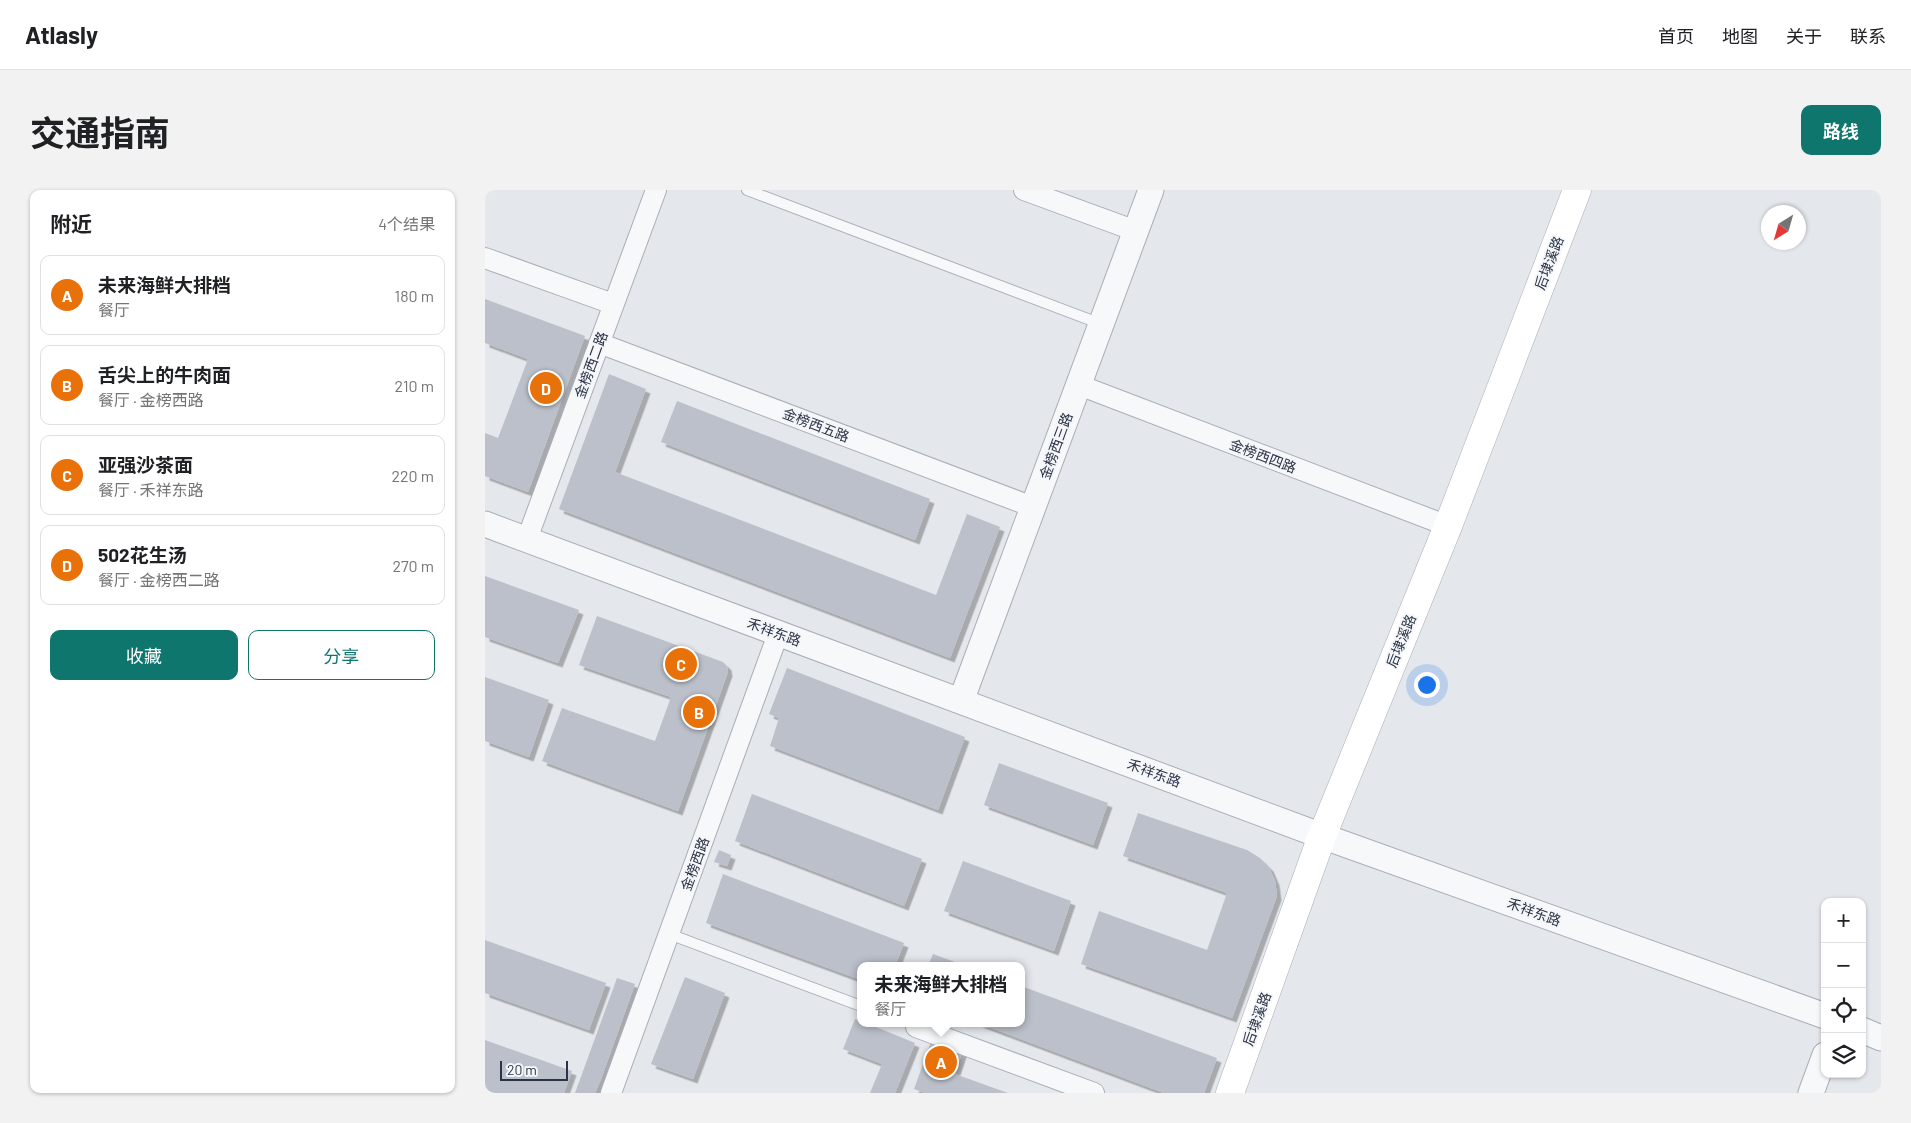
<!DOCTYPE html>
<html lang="zh">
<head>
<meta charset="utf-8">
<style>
  :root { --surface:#fff; --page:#f2f2f2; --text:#202124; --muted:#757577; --line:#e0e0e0; --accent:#0f766e }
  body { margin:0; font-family:Barlow,"Noto Sans SC",sans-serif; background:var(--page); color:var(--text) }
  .controls { position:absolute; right:15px; bottom:15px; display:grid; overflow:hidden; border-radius:10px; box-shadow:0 1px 4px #0004 }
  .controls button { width:45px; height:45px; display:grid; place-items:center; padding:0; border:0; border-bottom:1px solid var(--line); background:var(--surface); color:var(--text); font:25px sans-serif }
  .compass { position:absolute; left:1276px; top:15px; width:45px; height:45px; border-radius:50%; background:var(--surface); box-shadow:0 1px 4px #0004; rotate:217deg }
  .scale { position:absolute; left:15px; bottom:12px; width:68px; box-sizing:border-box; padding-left:5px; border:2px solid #2b3445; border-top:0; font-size:14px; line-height:18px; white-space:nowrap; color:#2b3445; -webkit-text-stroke:4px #f4f6f9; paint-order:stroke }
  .you { position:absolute; left:941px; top:494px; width:18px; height:18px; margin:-12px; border:4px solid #fff; border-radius:50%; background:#1a73e8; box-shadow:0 0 0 8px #1a73e833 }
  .badge { display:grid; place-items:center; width:32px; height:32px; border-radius:50%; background:var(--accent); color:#fff; font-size:16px; font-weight:700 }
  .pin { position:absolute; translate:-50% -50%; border:2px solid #fff; box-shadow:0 1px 5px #0006 }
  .popup { position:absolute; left:372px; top:772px; width:168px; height:65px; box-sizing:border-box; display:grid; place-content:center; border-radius:10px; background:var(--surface); filter:drop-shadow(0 1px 4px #0005); font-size:16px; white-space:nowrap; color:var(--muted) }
  .popup b { font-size:19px; color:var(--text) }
  .popup::after { content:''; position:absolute; left:50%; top:100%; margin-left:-10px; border:10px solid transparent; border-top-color:var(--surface) }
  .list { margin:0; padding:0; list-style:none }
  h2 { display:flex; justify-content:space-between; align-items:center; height:65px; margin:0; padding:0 20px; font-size:21px }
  h2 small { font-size:16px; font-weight:400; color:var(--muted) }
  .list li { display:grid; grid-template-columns:32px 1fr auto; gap:15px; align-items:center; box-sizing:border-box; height:80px; margin:0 10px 10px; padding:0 10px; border:1px solid var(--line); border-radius:10px }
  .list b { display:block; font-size:19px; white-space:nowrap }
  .list p { margin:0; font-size:16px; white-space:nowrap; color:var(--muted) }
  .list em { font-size:16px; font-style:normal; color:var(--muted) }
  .actions { display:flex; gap:10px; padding:15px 20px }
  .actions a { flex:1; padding:11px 0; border:1px solid var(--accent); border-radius:10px; text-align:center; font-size:18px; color:var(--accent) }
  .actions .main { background:var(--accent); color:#fff }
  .icon { flex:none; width:28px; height:28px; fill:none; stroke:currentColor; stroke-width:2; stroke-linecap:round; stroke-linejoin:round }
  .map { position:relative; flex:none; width:1396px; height:903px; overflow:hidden; border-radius:10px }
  header { display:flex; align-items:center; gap:30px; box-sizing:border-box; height:70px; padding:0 25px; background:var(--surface); border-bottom:1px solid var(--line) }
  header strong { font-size:24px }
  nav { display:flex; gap:28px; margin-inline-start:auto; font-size:18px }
  .intro { display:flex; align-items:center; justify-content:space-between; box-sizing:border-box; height:120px; padding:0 30px }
  h1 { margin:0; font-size:35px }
  .button { padding:12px 22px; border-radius:10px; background:var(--accent); color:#fff; font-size:18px; font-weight:700 }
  main { display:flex; gap:30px; padding:0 30px }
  aside { flex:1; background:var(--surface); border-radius:10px; box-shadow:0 1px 4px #0004 }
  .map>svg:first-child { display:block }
</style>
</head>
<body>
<header>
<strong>Atlasly</strong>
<nav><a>首页</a><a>地图</a><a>关于</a><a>联系</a></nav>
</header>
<div class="intro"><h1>交通指南</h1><a class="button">路线</a></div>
<main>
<aside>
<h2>附近<small>4个结果</small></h2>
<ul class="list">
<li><span class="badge" style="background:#e8710a">A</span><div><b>未来海鲜大排档</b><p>餐厅</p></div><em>180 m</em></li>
<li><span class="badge" style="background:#e8710a">B</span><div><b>舌尖上的牛肉面</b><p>餐厅 · 金榜西路</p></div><em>210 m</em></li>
<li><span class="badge" style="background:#e8710a">C</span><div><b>亚强沙茶面</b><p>餐厅 · 禾祥东路</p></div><em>220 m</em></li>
<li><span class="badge" style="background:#e8710a">D</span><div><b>502花生汤</b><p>餐厅 · 金榜西二路</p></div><em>270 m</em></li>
</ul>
<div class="actions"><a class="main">收藏</a><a>分享</a></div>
</aside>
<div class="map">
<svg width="1396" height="903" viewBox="0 0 1396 903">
  <defs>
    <filter id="shadow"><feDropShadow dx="4.5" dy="4.5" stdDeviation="0" flood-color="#0004"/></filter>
  </defs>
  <rect width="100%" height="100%" fill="#e4e7ec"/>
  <path fill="#bbc0ca" filter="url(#shadow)" d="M0,109L100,146L43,302L0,286V243L13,248L43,169L0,153Z
    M124,184L161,199L130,282L451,405L482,324L515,337L465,468L74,319Z
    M192,211L445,309L430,350L176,252Z
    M0,386L94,420L73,473L0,447Z
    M112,426L238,472L242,476L243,482L193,621L57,571L77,518L170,551L186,507L94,475Z
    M302,478L480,547L453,620L285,556L294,528L284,524Z
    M0,487L64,510L44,567L0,551Z
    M514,573L623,613L608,655L499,615Z
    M267,604L437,669L419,716L250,651Z
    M653,623L762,660L775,668L784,677L790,691L792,706L747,828L596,774L614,721L722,760L742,703L638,666Z
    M234,660L246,665L242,676L229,672Z
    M478,671L586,711L569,761L459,721Z
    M238,684L419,753L410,776H376V790L221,733Z
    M0,750L121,793L104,840L0,803Z
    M448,764L481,776H443Z
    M200,787L240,803L208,889L166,874Z
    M132,788L150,794L116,889L110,903H90Z
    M536,796L732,868L719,903H679L493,833H536Z
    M370,829L376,831V833H381L430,853L410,903H385L397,874L358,859Z
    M447,849L478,860L470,884L523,903H440L429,899Z
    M0,850L87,881L79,903H0Z"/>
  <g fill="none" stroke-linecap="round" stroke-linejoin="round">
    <g stroke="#a9aeb7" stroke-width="12">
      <path id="service" d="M262,0L616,134
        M184,744L376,816"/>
    </g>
    <g stroke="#a9aeb7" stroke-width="22">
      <path id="minor" d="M539,0L651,41
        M0,68L128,114
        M114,153L548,317
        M594,195L963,336
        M42,349L171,0
        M431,837L609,903
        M126,903L293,444"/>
    </g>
    <g stroke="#a9aeb7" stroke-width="27">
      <path id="tertiary" d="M0,334L837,646L1340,826
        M476,511L666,0
        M1377,840L1396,848
        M1326,903L1340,865"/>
    </g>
    <g stroke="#a9aeb7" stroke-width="29">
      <path id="secondary" d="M745,903L837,646L963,336L1092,0"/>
    </g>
    <use href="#service" stroke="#f7f8fa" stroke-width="10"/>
    <use href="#minor" stroke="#f7f8fa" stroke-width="20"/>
    <use href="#tertiary" stroke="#f7f8fa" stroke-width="25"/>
    <use href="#secondary" stroke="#fff" stroke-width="28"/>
  </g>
  <g text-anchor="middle" stroke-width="4" stroke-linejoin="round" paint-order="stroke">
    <g font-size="14" fill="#2b3445" stroke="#f4f6f9">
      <text transform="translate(1064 73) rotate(-69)" y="5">后埭溪路</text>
      <text transform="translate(106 175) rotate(-70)" y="5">金榜西二路</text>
      <text transform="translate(331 235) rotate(21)" y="5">金榜西五路</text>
      <text transform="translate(571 256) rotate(-70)" y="5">金榜西三路</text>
      <text transform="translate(778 266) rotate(21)" y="5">金榜西四路</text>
      <text transform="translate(289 442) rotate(20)" y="5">禾祥东路</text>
      <text transform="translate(916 451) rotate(-68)" y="5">后埭溪路</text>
      <text transform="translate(669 583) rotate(20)" y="5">禾祥东路</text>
      <text transform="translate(210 674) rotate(-70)" y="5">金榜西路</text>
      <text transform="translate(1049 722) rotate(20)" y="5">禾祥东路</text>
      <text transform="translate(772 829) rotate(-70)" y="5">后埭溪路</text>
    </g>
  </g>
</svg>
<div class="controls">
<button>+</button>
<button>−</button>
<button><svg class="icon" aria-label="locate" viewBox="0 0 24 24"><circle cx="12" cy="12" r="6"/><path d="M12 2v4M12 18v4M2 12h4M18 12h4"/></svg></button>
<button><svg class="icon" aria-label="layers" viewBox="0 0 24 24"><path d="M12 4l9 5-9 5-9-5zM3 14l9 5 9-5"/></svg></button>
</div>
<svg class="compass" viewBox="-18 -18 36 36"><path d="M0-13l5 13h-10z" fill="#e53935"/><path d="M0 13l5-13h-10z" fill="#757577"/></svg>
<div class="scale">20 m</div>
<div class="you"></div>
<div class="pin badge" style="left:456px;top:872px;background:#e8710a">A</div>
<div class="popup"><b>未来海鲜大排档</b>餐厅</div>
<div class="pin badge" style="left:214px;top:522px;background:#e8710a">B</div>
<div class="pin badge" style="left:196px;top:474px;background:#e8710a">C</div>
<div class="pin badge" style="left:61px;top:198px;background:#e8710a">D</div>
</div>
</main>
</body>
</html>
